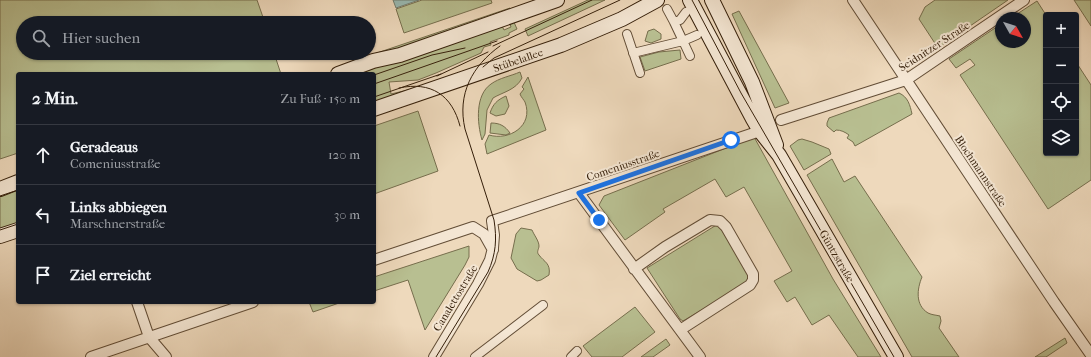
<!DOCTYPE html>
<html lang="de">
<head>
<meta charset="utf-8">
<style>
  :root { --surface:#171b24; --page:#20242c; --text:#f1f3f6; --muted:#9ea1a6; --line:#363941 }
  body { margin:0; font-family:"IM FELL French Canon",serif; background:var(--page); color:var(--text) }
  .controls { position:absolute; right:12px; top:12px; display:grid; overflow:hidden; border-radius:4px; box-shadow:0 1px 3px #0004 }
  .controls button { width:36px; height:36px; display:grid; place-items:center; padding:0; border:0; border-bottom:1px solid var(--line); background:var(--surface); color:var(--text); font:20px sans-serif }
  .compass { position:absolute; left:995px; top:12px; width:36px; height:36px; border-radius:50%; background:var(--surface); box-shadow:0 1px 3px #0004; rotate:129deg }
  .stop { position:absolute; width:12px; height:12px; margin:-9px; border:3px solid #1a73e8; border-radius:50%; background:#fff }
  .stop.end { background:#1a73e8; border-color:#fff; box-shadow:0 1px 4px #0008 }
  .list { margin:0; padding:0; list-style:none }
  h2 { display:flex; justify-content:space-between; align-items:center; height:52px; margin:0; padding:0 16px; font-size:17px }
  h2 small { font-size:13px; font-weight:400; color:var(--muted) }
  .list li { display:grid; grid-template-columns:26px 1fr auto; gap:12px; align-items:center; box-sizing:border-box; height:60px; padding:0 16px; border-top:1px solid var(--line) }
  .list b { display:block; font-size:15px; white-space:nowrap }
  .list p { margin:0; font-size:13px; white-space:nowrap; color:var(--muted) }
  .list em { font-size:13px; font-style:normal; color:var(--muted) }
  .icon { flex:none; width:22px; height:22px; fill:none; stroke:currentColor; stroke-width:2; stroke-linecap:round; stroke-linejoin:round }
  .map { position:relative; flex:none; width:1091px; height:357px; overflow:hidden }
  .search { position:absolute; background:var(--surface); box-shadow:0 1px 3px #0004; left:16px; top:16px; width:360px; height:44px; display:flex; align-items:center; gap:10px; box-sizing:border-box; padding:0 14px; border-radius:22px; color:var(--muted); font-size:15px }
  .panel { position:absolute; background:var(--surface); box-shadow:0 1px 3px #0004; left:16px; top:72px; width:360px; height:232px; border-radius:4px }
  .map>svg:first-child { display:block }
</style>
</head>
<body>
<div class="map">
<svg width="1091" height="357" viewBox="0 0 1091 357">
  <rect width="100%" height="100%" fill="#eed9bc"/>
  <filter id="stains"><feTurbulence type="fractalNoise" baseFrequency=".005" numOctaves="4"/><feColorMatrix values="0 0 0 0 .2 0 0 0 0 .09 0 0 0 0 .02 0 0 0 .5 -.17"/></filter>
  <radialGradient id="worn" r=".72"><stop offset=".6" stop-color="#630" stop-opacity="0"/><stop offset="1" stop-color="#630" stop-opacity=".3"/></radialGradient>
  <path fill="#b8bf91" stroke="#766e4d" d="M0,0H257L265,23H23V53H274L281,74H18V153L0,159Z
    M422,0H491L492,3L404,33L396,9Z
    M588,0H605L528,36L525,29Z
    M935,0H1008L938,48L919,19L925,7Z
    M1075,0H1091V26L1074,0Z
    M1037,1L1046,15V153H1076V62L1091,85V180L1048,209L960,75L975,65L970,59L956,68L949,59L1001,24V42H1025V18H1011Z
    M510,8L511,11L413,45L371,55Z
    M739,11L789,103L775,108L732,14Z
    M513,20L517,29L509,33V35L490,42L491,45L484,47L481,53L436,73L418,80L389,82L391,94L416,88L374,104V74H358L501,24L504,30L511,27L509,21Z
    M654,29L661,34V39L651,43L645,41L648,31Z
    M680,50L681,59L645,71L640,57L659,52Z
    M520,72L522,78C516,90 503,92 493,98L487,110L485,134L482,140C477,123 475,95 491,84C499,78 511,76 520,72Z
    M528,77L546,130L487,154L485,144L489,135C509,141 534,126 525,102C524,100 521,97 520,94L524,89L522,87Z
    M899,93C908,97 910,105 912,114L855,146L853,142L847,138L849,135C845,132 841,130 836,130L834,132L827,126V123L829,118Z
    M506,96L509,106L505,114L496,116L490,113C493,104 497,100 506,96Z
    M418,111L438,171L374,194V126Z
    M491,123C500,123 505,126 510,133L506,135L490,133Z
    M754,137L833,279L881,357H858L829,315L812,325L795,297L787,302L774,281L792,271L744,187L726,197L715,179L663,209L665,212L625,240L599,205L604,196Z
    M802,139L812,142L829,149L831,154L804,170L790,146L798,140Z
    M832,159L844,182L855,176L922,277C917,289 915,305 928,313C932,315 936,315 940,316L941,321L939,328L959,357H912L807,175Z
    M18,187V226L0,232V193Z
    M718,224L750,276L749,282L683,321L680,319L647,268Z
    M521,228L532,230C534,235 539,241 539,246C539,249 536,252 539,255C544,262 551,263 549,275L541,280L537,281L517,269L511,258L516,234Z
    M469,246V257L465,265L425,330L408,280L374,291V277Z
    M309,302H342L313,312Z
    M635,307L655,332L622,357H592L583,346Z
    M1065,338L1067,343L1046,357H1035Z
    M666,339L670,345L653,357H641Z"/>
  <path fill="#99bab3" stroke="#717c6f" d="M393,0H419L396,8Z"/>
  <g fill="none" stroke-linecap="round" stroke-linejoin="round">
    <g stroke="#624d36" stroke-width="10">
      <path id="pedestrian" d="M667,9L674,22L680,20L686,12
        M627,34L640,73
        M633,53L683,41L674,22
        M690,56L683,41L697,35
        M475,357L543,305
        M571,357L577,351"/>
    </g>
    <g stroke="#624d36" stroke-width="12">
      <path id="minor" d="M853,0L1054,302L1091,355
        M781,120L906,80L1024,0
        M579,193L700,357
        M374,260L473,227L484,234L493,250
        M634,269L665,247L710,220L720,221L726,227L753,274V280L750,285L680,330
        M137,302L149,337L166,357
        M91,357L253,302
        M434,357L478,284L490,260L493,248L494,235L492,221L760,131"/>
    </g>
    <g stroke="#341e09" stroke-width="16">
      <path id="secondary" d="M690,0L753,119L760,131L779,155L896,357
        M712,0L752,82L776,145
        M338,74L373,61L400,55L557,0
        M374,109L561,45L622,19L657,0
        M0,189L18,182
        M0,236L18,230"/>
    </g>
    <use href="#pedestrian" stroke="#f4e6d3" stroke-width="8"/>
    <use href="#minor" stroke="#f4e6d3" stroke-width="10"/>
    <use href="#secondary" stroke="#f4e6d3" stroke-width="14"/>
    <path stroke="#341e09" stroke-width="1" d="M692,0L741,93L894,357
      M493,46L592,0
      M483,67L494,58L620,0
      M374,75L432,55L465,48
      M437,76L488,52
      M374,84L497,41
      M399,88C431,81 452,95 460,126
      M374,97L441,74
      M0,196L18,190
      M0,230L18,224
      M436,357L488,272C496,254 497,239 494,220L465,129C457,94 472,66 500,46"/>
  </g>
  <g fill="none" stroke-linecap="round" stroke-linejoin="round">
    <path stroke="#1a73e8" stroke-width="5" d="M599,220L579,193L731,140"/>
  </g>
  <g text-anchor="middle" stroke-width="4" stroke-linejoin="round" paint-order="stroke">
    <g font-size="11" fill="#341e09" stroke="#f4e6d3">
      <text transform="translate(934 46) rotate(-33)" y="4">Seidnitzer Straße</text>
      <text transform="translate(518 60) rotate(-19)" y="4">Stübelallee</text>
      <text transform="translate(623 165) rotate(-19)" y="4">Comeniusstraße</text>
      <text transform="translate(981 171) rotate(56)" y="4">Blochmannstraße</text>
      <text transform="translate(837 256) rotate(60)" y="4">Güntzstraße</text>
      <text transform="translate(455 298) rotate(-59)" y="4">Canalettostraße</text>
    </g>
  </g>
  <rect width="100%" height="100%" filter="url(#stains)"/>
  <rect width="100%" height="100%" fill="url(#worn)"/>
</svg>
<div class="controls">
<button>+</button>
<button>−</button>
<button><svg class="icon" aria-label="locate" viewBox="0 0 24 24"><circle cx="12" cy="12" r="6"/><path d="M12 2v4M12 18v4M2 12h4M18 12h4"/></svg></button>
<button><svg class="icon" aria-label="layers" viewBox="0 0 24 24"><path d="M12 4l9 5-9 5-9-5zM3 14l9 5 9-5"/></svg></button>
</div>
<svg class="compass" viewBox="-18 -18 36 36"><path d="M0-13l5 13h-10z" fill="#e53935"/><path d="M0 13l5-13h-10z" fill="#9ea1a6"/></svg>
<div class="stop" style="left:731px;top:140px"></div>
<div class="stop end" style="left:599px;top:220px"></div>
<div class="search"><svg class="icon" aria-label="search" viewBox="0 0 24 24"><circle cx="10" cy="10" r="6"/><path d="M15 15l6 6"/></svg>Hier suchen</div>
<section class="panel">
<h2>2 Min.<small>Zu Fuß · 150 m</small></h2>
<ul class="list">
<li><svg class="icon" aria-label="ahead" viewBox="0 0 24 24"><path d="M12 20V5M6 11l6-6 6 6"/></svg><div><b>Geradeaus</b><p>Comeniusstraße</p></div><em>120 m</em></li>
<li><svg class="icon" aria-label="left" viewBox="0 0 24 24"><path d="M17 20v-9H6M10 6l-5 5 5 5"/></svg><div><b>Links abbiegen</b><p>Marschnerstraße</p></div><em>30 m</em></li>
<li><svg class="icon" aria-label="arrive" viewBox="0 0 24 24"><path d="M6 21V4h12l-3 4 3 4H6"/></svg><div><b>Ziel erreicht</b></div></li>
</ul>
</section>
</div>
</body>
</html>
